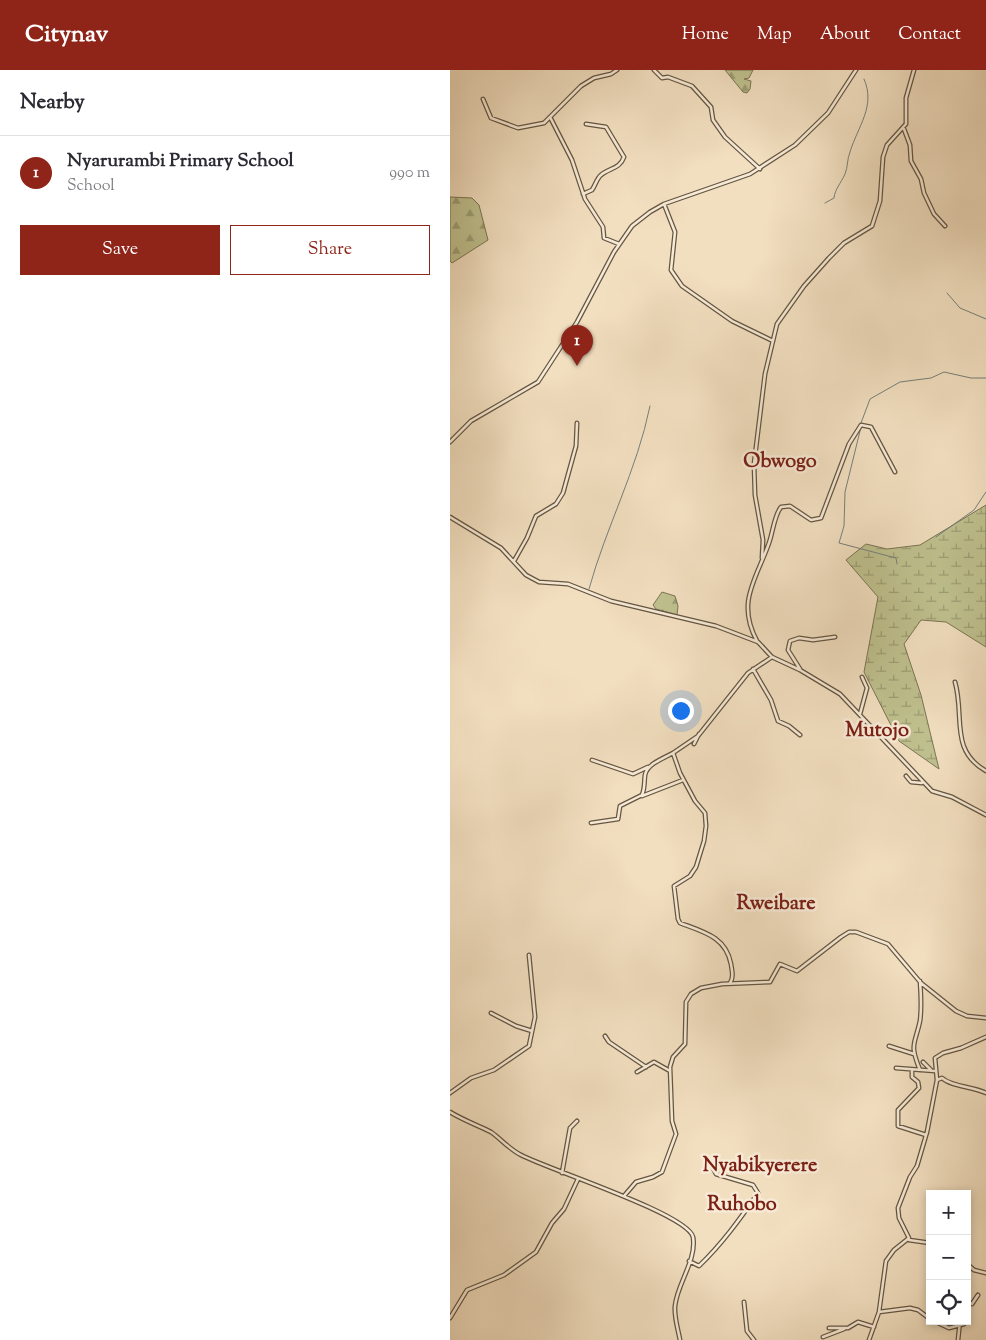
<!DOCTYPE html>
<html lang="en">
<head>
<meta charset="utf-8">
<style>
  :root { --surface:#fff; --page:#f7f7f7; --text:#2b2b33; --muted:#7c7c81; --line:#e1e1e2; --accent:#8f2418 }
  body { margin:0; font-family:"Sorts Mill Goudy",serif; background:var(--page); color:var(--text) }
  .controls { position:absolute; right:15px; bottom:15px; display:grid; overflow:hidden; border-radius:0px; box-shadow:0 2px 8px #0003 }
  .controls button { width:45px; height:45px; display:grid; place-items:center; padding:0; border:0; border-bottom:1px solid var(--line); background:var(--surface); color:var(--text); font:25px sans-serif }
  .you { position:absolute; left:230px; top:640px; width:18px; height:18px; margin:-12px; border:4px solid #fff; border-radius:50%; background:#1a73e8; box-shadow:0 0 0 8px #1a73e833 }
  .badge { display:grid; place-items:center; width:32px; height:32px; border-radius:50%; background:var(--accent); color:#fff; font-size:16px; font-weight:700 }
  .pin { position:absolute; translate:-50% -41px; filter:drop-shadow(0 1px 2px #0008) }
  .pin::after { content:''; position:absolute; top:26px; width:18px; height:15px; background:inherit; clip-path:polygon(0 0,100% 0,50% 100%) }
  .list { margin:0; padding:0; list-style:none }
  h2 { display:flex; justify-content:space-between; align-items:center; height:65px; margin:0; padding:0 20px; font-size:21px }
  h2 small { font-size:16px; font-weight:400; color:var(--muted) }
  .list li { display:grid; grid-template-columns:32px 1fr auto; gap:15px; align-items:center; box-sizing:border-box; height:75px; padding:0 20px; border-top:1px solid var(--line) }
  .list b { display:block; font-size:19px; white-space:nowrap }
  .list p { margin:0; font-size:16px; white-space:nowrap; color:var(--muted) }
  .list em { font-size:16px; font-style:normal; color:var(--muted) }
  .actions { display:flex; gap:10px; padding:15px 20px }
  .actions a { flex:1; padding:11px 0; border:1px solid var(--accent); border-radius:0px; text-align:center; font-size:18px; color:var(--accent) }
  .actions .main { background:var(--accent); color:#fff }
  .icon { flex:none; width:28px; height:28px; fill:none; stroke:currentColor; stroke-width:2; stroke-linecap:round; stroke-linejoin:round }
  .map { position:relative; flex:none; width:536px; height:1270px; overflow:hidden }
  header { display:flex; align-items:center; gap:30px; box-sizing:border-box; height:70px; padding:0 25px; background:var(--accent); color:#fff }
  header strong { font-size:24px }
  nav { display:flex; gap:28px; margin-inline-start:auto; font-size:18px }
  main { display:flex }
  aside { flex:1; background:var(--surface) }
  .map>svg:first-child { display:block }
</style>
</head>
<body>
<header>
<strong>Citynav</strong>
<nav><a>Home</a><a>Map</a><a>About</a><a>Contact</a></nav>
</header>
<main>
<aside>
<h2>Nearby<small></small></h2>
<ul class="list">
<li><span class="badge">1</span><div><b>Nyarurambi Primary School</b><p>School</p></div><em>990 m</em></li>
</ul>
<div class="actions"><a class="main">Save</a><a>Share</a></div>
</aside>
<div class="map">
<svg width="536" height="1270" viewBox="0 0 536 1270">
  <defs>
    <pattern id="forest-firs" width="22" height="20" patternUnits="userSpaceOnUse" patternTransform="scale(1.25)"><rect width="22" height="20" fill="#bfc18f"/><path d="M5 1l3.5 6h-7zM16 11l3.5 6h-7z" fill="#9c9d74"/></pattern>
    <pattern id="wetland-marsh" width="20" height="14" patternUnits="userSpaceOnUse" patternTransform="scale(1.25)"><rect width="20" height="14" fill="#bfc18f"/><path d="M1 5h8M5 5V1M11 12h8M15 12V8" fill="none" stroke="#9c9d74"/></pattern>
  </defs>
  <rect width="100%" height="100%" fill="#f2dfc0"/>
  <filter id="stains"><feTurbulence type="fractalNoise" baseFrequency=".004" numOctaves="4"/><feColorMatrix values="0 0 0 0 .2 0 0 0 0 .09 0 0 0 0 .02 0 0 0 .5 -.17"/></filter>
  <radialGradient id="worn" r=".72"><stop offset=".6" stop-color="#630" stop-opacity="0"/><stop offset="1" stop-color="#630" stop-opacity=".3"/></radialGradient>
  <path fill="url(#forest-firs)" stroke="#7a7454" d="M275,0H303L299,8L294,9L301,11L300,19L297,23L293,22Z
    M0,127L22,128L29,135L38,170L2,193L0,191Z
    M212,522L225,526L228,536L227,545L206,539L203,535Z"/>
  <path fill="url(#wetland-marsh)" stroke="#7a7454" d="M536,435V577L496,552L471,550L454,574L471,625L489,699L449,671L414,602L428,527L396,490L416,474L437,479L470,475Z"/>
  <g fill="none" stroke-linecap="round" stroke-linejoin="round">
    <path stroke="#75807b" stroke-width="1" d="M375,133L384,128C385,119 391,113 395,104C398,97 397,89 400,82C408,56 426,36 414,9
      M497,223L510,238L536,249
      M411,353L420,329L450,312L481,308L494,302L521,308H536
      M411,357L395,422L394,456L389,473L446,488L447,494
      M486,467L524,440L536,422
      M139,519C156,457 187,400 200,336"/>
    <g stroke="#645642" stroke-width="5">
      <path id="minor" d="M204,0L212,8L218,7L242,16L261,37L263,50L275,67L310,99
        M33,29L41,48L68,58L94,53L131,16L144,8L161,4L167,0
        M100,47L122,90L135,129L153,157L154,168L169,174
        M454,59L460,75L461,91L471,109L474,123L484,144L495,156
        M133,124L142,120C145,116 147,108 151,105C159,98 170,99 174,87L156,57L136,54
        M214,134L225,162L221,200L232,216L282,251L323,271
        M0,372L21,351L88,312L127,252L164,182L182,156L200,142L214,134L300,104L345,75L378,43L406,0
        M0,447L51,478L76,505L89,512L118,514L161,531L266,556L308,572L322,587L350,600L390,624L482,721L502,727L536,745
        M312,488L313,470L305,425L304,394L315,304L327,254L354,216L379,188L394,173L422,156L430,131L433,87L437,75L456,54V28L464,0
        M64,491L77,468L86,446L106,434L113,423L126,376L127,353
        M307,571C286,532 306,510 319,473C323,462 324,446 331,437L340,436L361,450L371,448L399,374L411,355L421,357L445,402
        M303,599L321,630L328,651L339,656L350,665
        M350,599L338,580L340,571L349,568L363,570L385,567
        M505,612C515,646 499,680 536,701
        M410,644L417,618L412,607
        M244,674L249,664
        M142,690L183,704L198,697
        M456,706L461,712L472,713
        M192,726L233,710
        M141,753L168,749L170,736L192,725C195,718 194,713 195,705C197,694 214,688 223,683
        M470,911C471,925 472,937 470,951C465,975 459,973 470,1000
        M280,913C284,907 282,901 281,894C276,867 254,862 230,853L228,849L224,816L240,806L246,797L254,771L256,756L255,743L245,731L230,703L223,683L248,666L298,603L322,587
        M41,943L66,956L82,961
        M155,966L159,972L196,997
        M439,976L464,984
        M473,992L481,1000
        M446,998L485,1001
        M462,1000V1007L468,1012L469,1018L448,1040V1056L476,1065
        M187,1002L204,992L220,1001
        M487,1010L492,1008C502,1017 522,1016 536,1023
        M0,1023L21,1008L44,1000L79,976L85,947L79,885
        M0,1042C13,1050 27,1055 41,1062C51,1069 59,1079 71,1085C97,1099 238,1144 243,1167C247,1190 227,1214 225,1236C224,1247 228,1259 230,1270
        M112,1103L120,1058L127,1051
        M174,1126L186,1112L203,1107L212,1102L226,1064L222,1051L220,997L223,987L235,974L236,932L241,924L251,918L272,914L320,912L330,894L347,901L391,867L399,862H406L438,874L471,913L506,941L517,946L536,948
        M459,1170L480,1173
        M239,1191L249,1196C272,1174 290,1149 308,1123L303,1115L266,1104L261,1094
        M517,1194L524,1200L536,1203
        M294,1232L297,1261L304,1270
        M517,1232L522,1234L528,1225
        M429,1242L460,1238L468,1240L480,1249
        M0,1248L17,1220L54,1205L86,1182L102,1153L114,1139L128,1109
        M484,1251L499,1258L514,1254
        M379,1258H398L408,1252L424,1257
        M373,1267L394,1259
        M419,1270L429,1242L436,1191L444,1180L459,1168L449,1148L448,1138L460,1107L467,1096L477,1062L487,1010L485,988L493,983L511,978L536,967
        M508,1270L510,1251"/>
    </g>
    <use href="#minor" stroke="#f7ead6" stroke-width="2.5"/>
  </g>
  <g text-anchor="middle" stroke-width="5" stroke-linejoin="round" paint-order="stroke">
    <g font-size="20" font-weight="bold" fill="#7a1f14" stroke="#f7ead6">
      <text x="330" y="397">Obwogo</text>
      <text x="427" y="666">Mutojo</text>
      <text x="326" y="839">Rweibare</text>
      <text x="310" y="1101">Nyabikyerere</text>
      <text x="292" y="1140">Ruhobo</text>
    </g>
  </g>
  <rect width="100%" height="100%" filter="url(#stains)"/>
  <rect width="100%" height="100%" fill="url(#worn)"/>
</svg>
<div class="controls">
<button>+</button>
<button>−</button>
<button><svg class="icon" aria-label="locate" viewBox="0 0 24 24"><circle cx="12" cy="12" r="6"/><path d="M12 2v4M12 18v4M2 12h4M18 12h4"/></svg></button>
</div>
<div class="you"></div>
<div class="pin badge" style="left:127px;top:296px">1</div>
</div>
</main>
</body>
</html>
